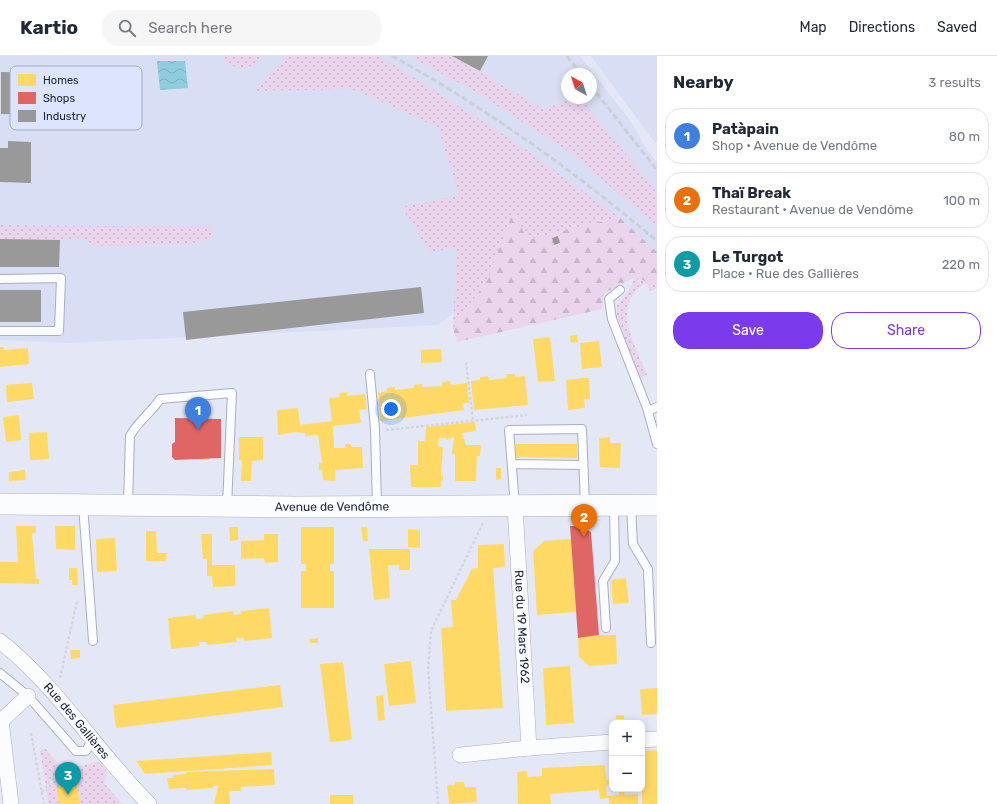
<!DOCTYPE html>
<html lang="en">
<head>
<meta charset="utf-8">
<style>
  :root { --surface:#fff; --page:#f6f6f7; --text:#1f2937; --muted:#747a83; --line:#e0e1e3; --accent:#7c3aed }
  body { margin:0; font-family:Rubik,sans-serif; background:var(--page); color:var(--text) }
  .controls { position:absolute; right:12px; bottom:12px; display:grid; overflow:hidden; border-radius:8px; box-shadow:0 2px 10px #0003 }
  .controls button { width:36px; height:36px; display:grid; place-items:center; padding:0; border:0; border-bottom:1px solid var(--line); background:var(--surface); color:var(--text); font:20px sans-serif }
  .compass { position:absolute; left:561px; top:12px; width:36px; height:36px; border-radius:50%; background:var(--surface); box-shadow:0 2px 10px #0003; rotate:321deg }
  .you { position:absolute; left:391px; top:353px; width:14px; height:14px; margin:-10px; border:3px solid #fff; border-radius:50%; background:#1a73e8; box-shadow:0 0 0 6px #1a73e833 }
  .badge { display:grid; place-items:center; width:26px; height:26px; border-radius:50%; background:var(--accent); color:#fff; font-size:13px; font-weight:700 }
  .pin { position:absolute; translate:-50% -33px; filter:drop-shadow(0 1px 2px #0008) }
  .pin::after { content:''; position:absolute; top:21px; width:14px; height:12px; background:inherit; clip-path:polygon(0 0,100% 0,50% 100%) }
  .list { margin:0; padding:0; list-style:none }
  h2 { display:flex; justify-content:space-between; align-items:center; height:52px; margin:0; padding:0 16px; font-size:17px }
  h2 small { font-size:13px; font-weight:400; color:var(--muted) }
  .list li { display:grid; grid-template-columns:26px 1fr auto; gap:12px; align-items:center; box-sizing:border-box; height:56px; margin:0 8px 8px; padding:0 8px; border:1px solid var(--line); border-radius:16px }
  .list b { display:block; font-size:15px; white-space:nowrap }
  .list p { margin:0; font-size:13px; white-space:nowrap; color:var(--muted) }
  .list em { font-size:13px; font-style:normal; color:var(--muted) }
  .actions { display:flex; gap:8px; padding:12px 16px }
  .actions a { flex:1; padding:9px 0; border:1px solid var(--accent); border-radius:16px; text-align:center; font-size:14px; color:var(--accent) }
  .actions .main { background:var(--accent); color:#fff }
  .icon { flex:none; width:22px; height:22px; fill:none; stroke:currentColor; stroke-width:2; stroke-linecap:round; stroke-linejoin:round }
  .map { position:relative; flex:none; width:657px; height:748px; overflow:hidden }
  header { display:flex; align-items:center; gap:24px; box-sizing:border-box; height:56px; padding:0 20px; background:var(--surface); border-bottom:1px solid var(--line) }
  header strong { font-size:19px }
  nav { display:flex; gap:22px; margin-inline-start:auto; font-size:14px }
  .search { width:280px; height:36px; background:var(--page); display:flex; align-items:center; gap:10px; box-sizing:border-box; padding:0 14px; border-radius:16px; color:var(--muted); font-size:15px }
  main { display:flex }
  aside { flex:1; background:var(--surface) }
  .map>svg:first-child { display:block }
</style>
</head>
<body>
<header>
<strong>Kartio</strong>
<div class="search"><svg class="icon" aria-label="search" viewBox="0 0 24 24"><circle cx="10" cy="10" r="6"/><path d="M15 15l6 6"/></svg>Search here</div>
<nav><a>Map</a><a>Directions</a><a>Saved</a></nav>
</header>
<main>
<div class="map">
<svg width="657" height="748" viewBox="0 0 657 748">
  <defs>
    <pattern id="grass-dots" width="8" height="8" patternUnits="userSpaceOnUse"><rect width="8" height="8" fill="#ead5ed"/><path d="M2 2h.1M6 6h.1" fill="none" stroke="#c8b7cc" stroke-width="1.8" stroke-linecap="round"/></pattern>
    <pattern id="forest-firs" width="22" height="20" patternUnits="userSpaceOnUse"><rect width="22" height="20" fill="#ead5ed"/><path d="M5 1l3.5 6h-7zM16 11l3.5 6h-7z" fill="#c8b7cc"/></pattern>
    <pattern id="water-waves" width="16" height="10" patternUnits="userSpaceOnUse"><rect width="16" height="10" fill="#8fccde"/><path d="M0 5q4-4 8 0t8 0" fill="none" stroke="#7bafc0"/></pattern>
  </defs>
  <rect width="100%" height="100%" fill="#e4e8f6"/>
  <path fill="#d8def4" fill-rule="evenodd" d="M0,0H580L632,67L646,93L657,106V206L594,151L438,269L68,287L0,284ZM567,18H591V42H567Z
    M591,0H657V86L655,87Z"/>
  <path fill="url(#grass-dots)" d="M222,0H262C253,16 231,16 222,0Z
    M283,0H377L396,10L515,86L619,161L528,184L513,157L488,223L453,272L457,192L429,196L402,151L459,140L438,71L352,33L255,35L284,3Z
    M409,0H452L545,54L569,42H580L657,136V170L569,96L476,36Z
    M0,169L212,171L213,182L189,188L96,190L81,182L60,184L0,183Z
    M635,221L657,230V232L651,235L645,227C610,251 635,288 647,319L639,322L617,259V249L627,238Z
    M45,692L60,711L46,731L40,695Z
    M99,706L107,716L104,727L122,748H80L77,728L57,731L59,748H48L46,734L62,713Z"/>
  <path fill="url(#forest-firs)" d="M513,156L528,184L619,161L657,196V230L635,221L604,237L602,253L457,286L453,272L488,223Z"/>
  <path fill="url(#water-waves)" d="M157,5H185L188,32L160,34Z"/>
  <path fill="#ffd966" d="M577,279L578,286L571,287L570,280Z
    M550,281L555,325L538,326L533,283Z
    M599,285L602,311L582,313L580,287Z
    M0,291H3L4,294L28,292L29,308L0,311Z
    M441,293L442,306L421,307V294Z
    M506,318H515V321L525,320L528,349L474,354L471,325L480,324V321L488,320L489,324L507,322Z
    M583,322H589L590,343H584L585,352L568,354L566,324Z
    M450,325L451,329L467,327L469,347H463L464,354L381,365L378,337L387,335V332L395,331V334L414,332V329L422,328V331L442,330V326Z
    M32,327L34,343L7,346L6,329Z
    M347,336V340L365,338L367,353L359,354L361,367L333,370L334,392H345V388H351V391H362L363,412L335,414V425L323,424L322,414H319V407H322L318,379L305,380V377L295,376L278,379L277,354L298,352L300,369L332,365L329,342L340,341L339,337Z
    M192,351H208V359H192Z
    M19,359L21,384L6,386L3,361Z
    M475,366L476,375L462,377L466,389H481L480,400H477L476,425H455V398H452L454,381L446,384V382H439L438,390L443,391L441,420H443V424L441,425V431H411L410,409H418V385H425L426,371Z
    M47,376L49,403L30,404L29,377Z
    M239,381H263V404L252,405L251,425H241L242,404H239Z
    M610,381V387H621L620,412L600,411L599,382Z
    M516,388H577V402L516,401Z
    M198,401H209V404H195Z
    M496,412H501V423L496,424Z
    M25,414L26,424L9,425V416Z
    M16,470H36V477H32L36,523H39V528L0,527V506H18Z
    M55,470H75V494L56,493Z
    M229,471H238V484L230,485Z
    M301,471H334V508H330V515H334V552H301V515H306V508H301Z
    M361,471H367L368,485H363Z
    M408,473L420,474V492L408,491Z
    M146,475H156L157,497H167L166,505H146Z
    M201,478H212V509H235V530L213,531L212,520H207V503H203Z
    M264,478H278V506L265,507L264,502L241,503V485L264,484Z
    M115,482L117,515L97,516L96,483Z
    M571,483L576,556L537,559L533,495L544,485Z
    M504,488L505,511L493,512L503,652L446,655L441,572L453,571L451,544H456L472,513L478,512V489Z
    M369,493H410V514H399V509H388L390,542L374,544Z
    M69,512H77L78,529H72V524H69Z
    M626,522L629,547L613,548L611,524Z
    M269,552L272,582L244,585V582H236L237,586L207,589L206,586H199V590L171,593L168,562L196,559V563L204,562L203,559L233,555L234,559L241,558V555Z
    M599,579H616L617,608L589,610L579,601L578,582Z
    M318,582V587H310L309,583Z
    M70,594H80V602L71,603Z
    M411,605L416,647L389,650L384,608Z
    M343,606L352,684L330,686L320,608Z
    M570,610L574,667L546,669L543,612Z
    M280,629L283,651L116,672L113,649Z
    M657,632V658L642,659L640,633Z
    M383,639L385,664L378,665L376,640Z
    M616,659H624V663H616Z
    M657,694V748H642V695Z
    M271,696L272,709L145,718L136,705Z
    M605,709L606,724H609V729L606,730L607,740L619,739V736H624L625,739L638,738V748H609V742L600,743L599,734L550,738L551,748H518L517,716L527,715V721L542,720V712Z
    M274,713L275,729L241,731V735H229L230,748H214L218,730H213V732L186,734V732L169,733L167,722H173V719L186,718V716Z
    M455,726H464L465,731H476L477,746L449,748L447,729H455Z
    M77,728L80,748H59L56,731Z
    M330,739H353V748H330Z"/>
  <path fill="#e06666" d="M175,362L221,363V402L175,404L172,401V388L175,386Z
    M570,470H580L591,476L599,579L578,582Z"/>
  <path fill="#999" d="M452,0H488L480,15Z
    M1,16L56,17V59L1,58Z
    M8,85L31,86V127L0,126V92H8Z
    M558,180L560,187L554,189L552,182Z
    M0,183L60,184L59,211H0Z
    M421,231L424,257L186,284L183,256Z
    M0,234H41V266H0Z"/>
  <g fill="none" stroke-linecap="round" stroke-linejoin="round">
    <g stroke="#aaaec0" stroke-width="10">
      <path id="service" d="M0,223L61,222L59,275H0
        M620,234L609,243L612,263L647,352L657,388
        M370,318L375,373L377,450
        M648,355L657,351
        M512,408L583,409
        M128,448L130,380C137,366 151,357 160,343L232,337L227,450
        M83,449L93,585
        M515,450L509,374L582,373L585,449
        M631,450L633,488L648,513L651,587
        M606,572L603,525L615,505L614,450
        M0,617L28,640L76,695H86L93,683"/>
    </g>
    <g stroke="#aaaec0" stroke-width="16">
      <g id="minor">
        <path id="s1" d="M515,450L529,692L612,686"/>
        <path id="s2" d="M0,585C59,632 96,695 149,748"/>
        <path d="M642,684L657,683"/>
        <path d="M460,699L529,692"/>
        <path d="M11,748L1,665L28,640"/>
      </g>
    </g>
    <g stroke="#aaaec0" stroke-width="22">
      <g id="secondary">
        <path id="s3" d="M0,448L295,451L657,449"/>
      </g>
    </g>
    <path stroke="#d5d6dc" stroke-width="2.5" stroke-dasharray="3 2" stroke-linecap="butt" d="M466,306L473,365
      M386,374L527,359
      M60,622L77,545
      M31,677L44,748
      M42,736L63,710
      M438,748L428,611L431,575L483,467"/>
    <use href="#service" stroke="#fbfcfe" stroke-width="8"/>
    <use href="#minor" stroke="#fbfcfe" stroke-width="15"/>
    <use href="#secondary" stroke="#fbfcfe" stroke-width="21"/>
    <path stroke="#cecfd5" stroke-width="3" stroke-dasharray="6 3" stroke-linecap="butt" d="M392,0C487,52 575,116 657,185
      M567,0L581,18
      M591,30L657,114"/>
  </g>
  <g text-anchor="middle" stroke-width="4" stroke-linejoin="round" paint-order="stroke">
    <g font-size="12" fill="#20263e" stroke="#dce4fe">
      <text dy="4" stroke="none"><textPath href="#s3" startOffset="332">Avenue de Vendôme</textPath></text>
      <text dy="4" stroke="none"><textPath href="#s1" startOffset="121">Rue du 19 Mars 1962</textPath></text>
      <text dy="4" stroke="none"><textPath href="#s2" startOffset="111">Rue des Gallières</textPath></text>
    </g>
  </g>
  <rect x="10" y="10" width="132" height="64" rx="6" fill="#dce4fe" stroke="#a4abc4" stroke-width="1"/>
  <rect x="18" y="18" width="18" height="12" fill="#ffd966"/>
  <rect x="18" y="36" width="18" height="12" fill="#e06666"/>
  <rect x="18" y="54" width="18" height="12" fill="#999"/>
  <g font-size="11" fill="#20263e">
    <text x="43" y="28">Homes</text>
    <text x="43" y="46">Shops</text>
    <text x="43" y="64">Industry</text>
  </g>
</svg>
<div class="controls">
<button>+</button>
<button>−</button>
</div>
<svg class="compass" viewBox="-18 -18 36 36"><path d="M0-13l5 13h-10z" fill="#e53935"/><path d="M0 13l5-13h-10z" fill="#747a83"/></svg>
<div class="you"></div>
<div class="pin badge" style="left:198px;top:374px;background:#3f7fe0">1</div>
<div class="pin badge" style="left:584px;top:481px;background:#e8710a">2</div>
<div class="pin badge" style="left:68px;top:739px;background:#0f9aa8">3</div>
</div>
<aside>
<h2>Nearby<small>3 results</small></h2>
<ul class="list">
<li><span class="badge" style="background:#3f7fe0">1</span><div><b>Patàpain</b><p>Shop · Avenue de Vendôme</p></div><em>80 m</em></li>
<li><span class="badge" style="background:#e8710a">2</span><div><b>Thaï Break</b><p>Restaurant · Avenue de Vendôme</p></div><em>100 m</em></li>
<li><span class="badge" style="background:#0f9aa8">3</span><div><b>Le Turgot</b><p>Place · Rue des Gallières</p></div><em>220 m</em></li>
</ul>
<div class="actions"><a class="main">Save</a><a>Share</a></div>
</aside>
</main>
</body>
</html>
